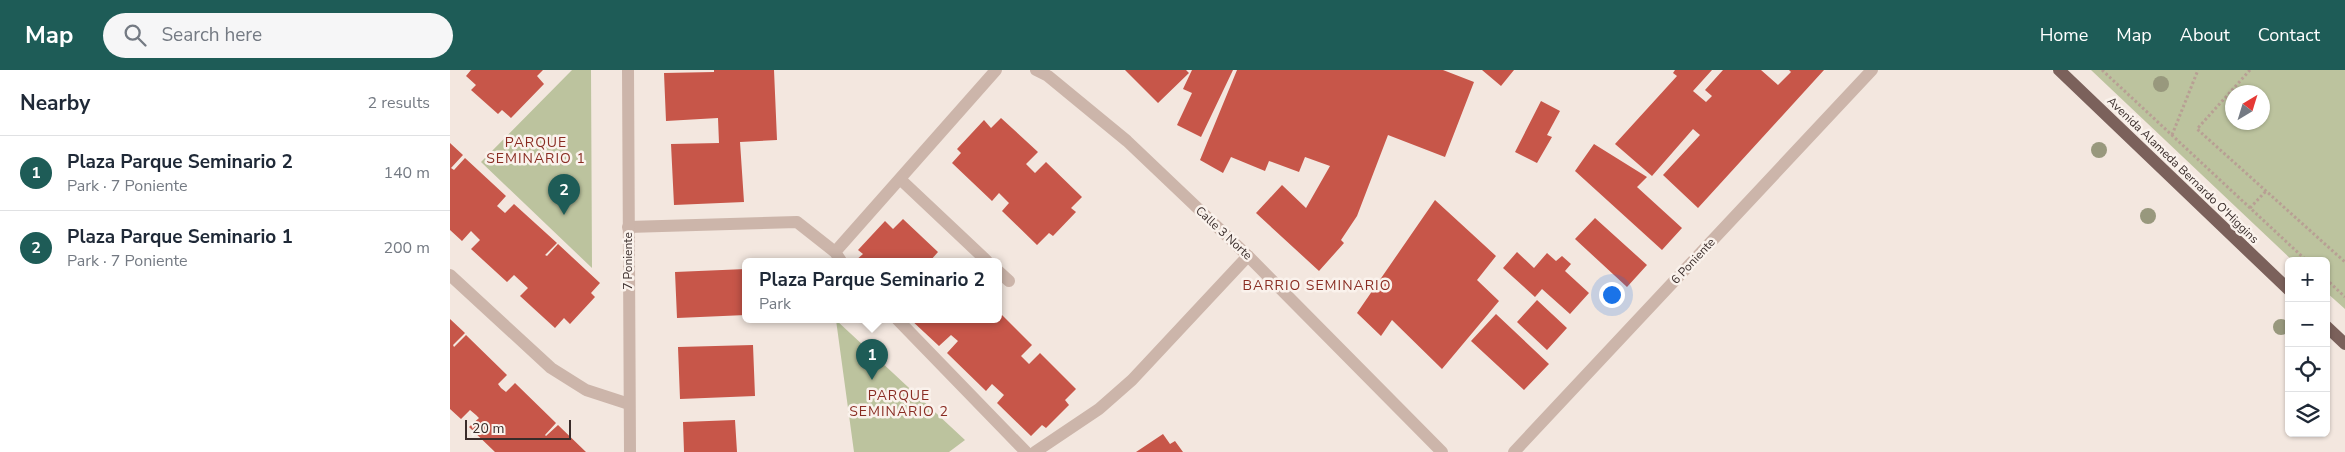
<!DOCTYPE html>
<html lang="en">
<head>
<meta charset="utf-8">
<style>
  :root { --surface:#fff; --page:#f6f6f7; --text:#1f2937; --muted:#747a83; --line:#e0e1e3; --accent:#1e5c57 }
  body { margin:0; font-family:"Nunito Sans",sans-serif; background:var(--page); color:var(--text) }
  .controls { position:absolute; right:15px; bottom:15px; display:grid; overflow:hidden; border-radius:8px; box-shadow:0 1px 4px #0004 }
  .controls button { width:45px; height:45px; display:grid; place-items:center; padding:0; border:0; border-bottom:1px solid var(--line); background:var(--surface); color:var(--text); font:25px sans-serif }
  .compass { position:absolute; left:1775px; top:15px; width:45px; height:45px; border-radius:50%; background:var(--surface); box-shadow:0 1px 4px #0004; rotate:38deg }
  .scale { position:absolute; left:15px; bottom:12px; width:106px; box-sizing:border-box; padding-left:5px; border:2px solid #392c2a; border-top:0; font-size:14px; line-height:18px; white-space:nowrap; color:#392c2a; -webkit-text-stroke:4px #faf2ec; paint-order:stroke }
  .you { position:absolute; left:1161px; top:224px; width:18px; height:18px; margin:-12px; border:4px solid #fff; border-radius:50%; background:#1a73e8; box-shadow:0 0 0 8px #1a73e833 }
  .badge { display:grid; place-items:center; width:32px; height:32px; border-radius:50%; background:var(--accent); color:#fff; font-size:16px; font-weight:700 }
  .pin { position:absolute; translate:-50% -41px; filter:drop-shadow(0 1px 2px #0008) }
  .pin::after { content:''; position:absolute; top:26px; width:18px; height:15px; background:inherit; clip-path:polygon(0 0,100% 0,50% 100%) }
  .popup { position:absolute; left:292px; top:188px; width:260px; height:65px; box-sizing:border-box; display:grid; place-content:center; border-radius:8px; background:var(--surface); filter:drop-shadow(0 1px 4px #0005); font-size:16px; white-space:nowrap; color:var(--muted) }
  .popup b { font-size:19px; color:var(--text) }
  .popup::after { content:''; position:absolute; left:50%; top:100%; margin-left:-10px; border:10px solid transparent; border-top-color:var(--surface) }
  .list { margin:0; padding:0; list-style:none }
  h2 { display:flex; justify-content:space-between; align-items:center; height:65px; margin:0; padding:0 20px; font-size:21px }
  h2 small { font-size:16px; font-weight:400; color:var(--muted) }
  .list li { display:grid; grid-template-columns:32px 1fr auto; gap:15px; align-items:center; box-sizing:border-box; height:75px; padding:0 20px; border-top:1px solid var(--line) }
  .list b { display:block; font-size:19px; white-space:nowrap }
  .list p { margin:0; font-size:16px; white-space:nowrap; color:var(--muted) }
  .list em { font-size:16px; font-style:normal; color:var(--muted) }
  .icon { flex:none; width:28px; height:28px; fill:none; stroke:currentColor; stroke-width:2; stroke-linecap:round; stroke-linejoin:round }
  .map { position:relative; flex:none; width:1895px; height:382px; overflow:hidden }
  header { display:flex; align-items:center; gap:30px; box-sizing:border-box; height:70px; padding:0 25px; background:var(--accent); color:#fff }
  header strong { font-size:24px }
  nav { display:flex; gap:28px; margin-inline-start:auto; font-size:18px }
  .search { width:350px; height:45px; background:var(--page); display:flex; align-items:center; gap:12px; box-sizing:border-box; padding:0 18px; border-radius:28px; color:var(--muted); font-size:19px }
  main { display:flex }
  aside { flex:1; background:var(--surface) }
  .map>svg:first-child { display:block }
</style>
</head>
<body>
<header>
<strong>Map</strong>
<div class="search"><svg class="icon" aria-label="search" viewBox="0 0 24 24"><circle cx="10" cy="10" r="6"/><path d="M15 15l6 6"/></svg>Search here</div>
<nav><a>Home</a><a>Map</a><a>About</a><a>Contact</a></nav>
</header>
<main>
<aside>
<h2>Nearby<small>2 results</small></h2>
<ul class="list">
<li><span class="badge">1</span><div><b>Plaza Parque Seminario 2</b><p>Park · 7 Poniente</p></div><em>140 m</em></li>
<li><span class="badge">2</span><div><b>Plaza Parque Seminario 1</b><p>Park · 7 Poniente</p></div><em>200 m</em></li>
</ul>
</aside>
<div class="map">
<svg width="1895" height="382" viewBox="0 0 1895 382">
  <rect width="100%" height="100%" fill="#f3e7df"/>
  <path fill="#bcc39e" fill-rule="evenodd" d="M122,0H141L142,198L31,92Z
    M1641,0H1895V239L1876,222V191H1843ZM1812,22V52H1782V22Z
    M386,250L515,370L499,382H404Z"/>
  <path fill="#c75649" d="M21,0H93L87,6L94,14L61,48L52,40L48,44L21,20L26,15L16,6Z
    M264,0H324L327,70L290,72L294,132L224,135L221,74L269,73L268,48L216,51L214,3L264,2Z
    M675,0H736L739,3L708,33Z
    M742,0H783L751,67L727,55L742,23L733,19Z
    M787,0H993L1024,12L995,87L938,65L907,146L891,170L894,173L869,201L806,143L832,115L856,138L880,96L855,87L849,102L819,91L815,101L781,87L773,103L750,90Z
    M1032,0H1064L1051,16Z
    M1225,0H1262L1243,21L1256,32L1262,26L1255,20L1273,0H1311L1328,15L1341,2L1339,0H1374L1248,138L1213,105L1250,65L1243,59L1202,106L1165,74L1227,6L1223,3Z
    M1091,31L1110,41L1097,65L1102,67L1087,93L1065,82Z
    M551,48L588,82L576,94L585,103L596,92L632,127L621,138L626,142L603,166L599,163L587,175L552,141L559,133L549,123L542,131L502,93L511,83L507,79L534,50L541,58Z
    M0,73L13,85L1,98L4,100L15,88L56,126L47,136L55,143L64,134L107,173L95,185L97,186L108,174L150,213L141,223L145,227L120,254L114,248L105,258L70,226L78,218L64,205L57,212L21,179L30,170L21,161L12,171L0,160Z
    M1144,74L1197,107L1187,117L1232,158L1212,180L1125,101Z
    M985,130L1046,186L1027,210L1049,231L992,299L942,250L931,266L907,243Z
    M1145,148L1197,195L1177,217L1125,169Z
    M453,149L488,182L480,191H405L413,184L408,180L435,151L443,159Z
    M1067,182L1084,198L1097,183L1106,191L1112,186L1121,194L1115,201L1139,223L1120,244L1092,219L1085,227L1053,198Z
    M296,199V245L227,248L225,202Z
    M1087,230L1117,258L1097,280L1067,252Z
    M548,241L582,275L571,286L579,294L590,283L626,319L615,330L619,335L596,358L592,355L581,366L547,333L554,325L542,314L536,321L497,283L508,271L501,265L489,276L460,249H548Z
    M1046,244L1099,294L1074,320L1021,271Z
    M0,249L15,263L3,275L4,277L16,265L57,305L48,314L51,318L56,322L65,313L106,353L95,365L96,366L108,355L136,382H45L19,357L29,348L26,345L20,340L11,349L0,339Z
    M303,275L305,326L230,329L228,277Z
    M285,350L287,382H234L233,352Z
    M713,364L720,374L725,371L733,382H686Z"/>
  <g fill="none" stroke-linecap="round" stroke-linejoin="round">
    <path stroke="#b89f94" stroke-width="3" stroke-dasharray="2.5 2.5" stroke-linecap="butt" d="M1652,0L1857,191
      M1800,0L1747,59L1895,192
      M1722,65L1748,0
      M1800,138L1816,121
      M1876,209L1895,227"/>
    <path stroke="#ccb5aa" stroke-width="12" d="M450,109L537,191
      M178,157L347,152L385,182L391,191
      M385,182L546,0
      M548,201L559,211
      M0,205L101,298L136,320L179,334
      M447,249L576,382
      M585,382L649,339L682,310L798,186"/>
    <path stroke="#ccb5aa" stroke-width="12" d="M178,0L180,382
      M586,0L598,6L677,71L798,186L992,382
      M1064,382L1422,0"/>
    <path stroke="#7b615b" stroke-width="12" d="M1609,0L1839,220
      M1876,256L1895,274"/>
  </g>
  <g fill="#98987d">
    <circle cx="1711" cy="14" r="8"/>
    <circle cx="1649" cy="80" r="8"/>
    <circle cx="1698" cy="146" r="8"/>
    <circle cx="1831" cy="257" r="8"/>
  </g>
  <g text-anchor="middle" stroke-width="5" stroke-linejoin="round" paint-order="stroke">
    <g font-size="12" fill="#392c2a" stroke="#faf2ec">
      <text transform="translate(1733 100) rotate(44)" y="4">Avenida Alameda Bernardo O'Higgins</text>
      <text transform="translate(774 163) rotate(43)" y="4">Calle 3 Norte</text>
      <text transform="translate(178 191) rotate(-90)" y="4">7 Poniente</text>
      <text transform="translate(1243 191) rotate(-47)" y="4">6 Poniente</text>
    </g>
    <g font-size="14" letter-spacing="1" fill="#892c22" stroke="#faf2ec">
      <text x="86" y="77">PARQUE<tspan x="86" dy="16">SEMINARIO 1</tspan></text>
      <text x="867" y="220">BARRIO SEMINARIO</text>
      <text x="449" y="330">PARQUE<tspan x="449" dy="16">SEMINARIO 2</tspan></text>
    </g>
  </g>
</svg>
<div class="controls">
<button>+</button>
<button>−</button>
<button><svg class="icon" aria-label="locate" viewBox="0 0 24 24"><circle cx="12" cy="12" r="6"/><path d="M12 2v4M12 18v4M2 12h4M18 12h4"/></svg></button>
<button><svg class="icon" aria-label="layers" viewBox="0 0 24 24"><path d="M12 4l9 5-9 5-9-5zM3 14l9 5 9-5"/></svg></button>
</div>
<svg class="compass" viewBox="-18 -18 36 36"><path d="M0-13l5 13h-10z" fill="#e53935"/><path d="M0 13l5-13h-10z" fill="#747a83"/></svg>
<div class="scale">20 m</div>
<div class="you"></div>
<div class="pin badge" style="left:422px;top:310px">1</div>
<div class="popup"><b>Plaza Parque Seminario 2</b>Park</div>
<div class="pin badge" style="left:114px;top:145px">2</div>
</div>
</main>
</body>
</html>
